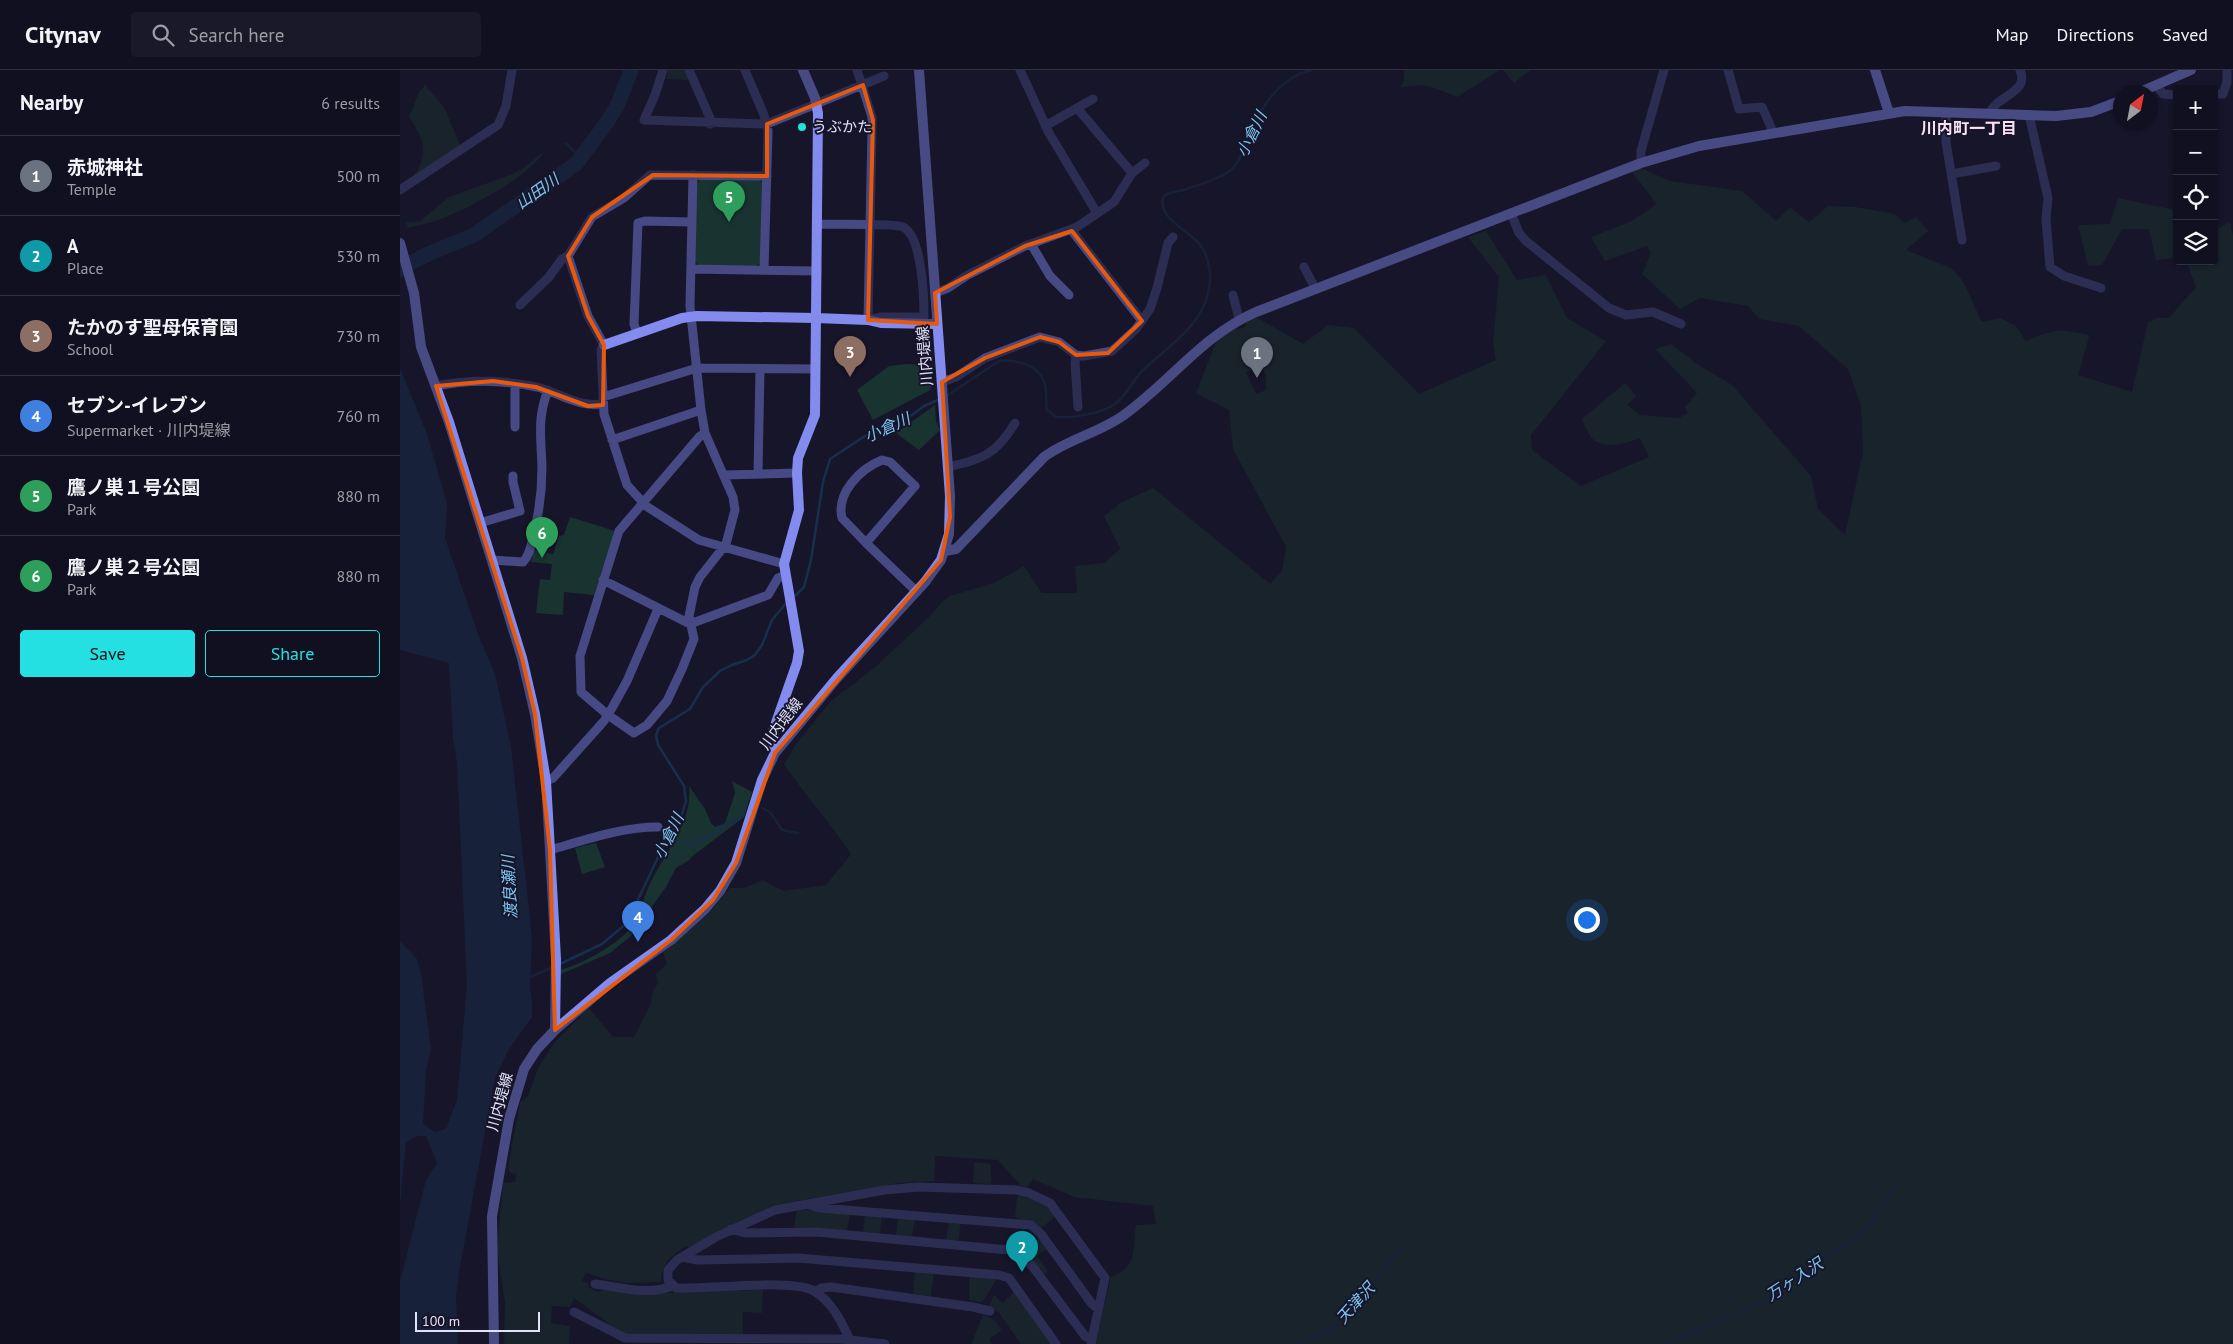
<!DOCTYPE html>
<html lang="en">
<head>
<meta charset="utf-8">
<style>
  :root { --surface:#111020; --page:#1a1929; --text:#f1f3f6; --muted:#9c9da5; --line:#30303e; --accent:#25e0e3 }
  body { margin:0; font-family:"PT Sans","Noto Sans JP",sans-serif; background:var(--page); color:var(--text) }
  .controls { position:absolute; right:15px; top:15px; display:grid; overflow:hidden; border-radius:5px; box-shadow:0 1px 4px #0004 }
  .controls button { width:45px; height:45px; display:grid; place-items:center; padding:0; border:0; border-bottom:1px solid var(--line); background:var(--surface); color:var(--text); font:25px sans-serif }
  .compass { position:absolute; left:1713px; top:15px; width:45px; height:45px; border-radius:50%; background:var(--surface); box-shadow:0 1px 4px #0004; rotate:32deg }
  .scale { position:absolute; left:15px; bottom:12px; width:125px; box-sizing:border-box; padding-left:5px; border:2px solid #e2e2fb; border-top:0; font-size:14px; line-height:18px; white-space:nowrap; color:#e2e2fb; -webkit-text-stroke:4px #17152a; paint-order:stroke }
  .you { position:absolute; left:1186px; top:849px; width:18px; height:18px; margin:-12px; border:4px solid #fff; border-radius:50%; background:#1a73e8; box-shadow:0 0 0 8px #1a73e833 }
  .badge { display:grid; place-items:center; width:32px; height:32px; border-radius:50%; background:var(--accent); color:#fff; font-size:16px; font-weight:700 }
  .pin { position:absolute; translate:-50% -41px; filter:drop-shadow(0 1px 2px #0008) }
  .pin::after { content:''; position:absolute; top:26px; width:18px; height:15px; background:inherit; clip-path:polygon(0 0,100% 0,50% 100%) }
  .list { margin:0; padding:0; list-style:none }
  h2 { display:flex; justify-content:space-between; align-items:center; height:65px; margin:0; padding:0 20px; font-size:21px }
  h2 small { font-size:16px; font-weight:400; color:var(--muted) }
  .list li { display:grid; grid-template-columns:32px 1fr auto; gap:15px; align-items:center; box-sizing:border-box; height:80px; padding:0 20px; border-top:1px solid var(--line) }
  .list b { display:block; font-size:19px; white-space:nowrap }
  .list p { margin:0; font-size:16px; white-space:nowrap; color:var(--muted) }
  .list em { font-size:16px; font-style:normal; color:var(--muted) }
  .actions { display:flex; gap:10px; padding:15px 20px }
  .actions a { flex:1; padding:11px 0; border:1px solid var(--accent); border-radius:5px; text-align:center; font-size:18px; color:var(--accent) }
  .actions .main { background:var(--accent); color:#111 }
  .icon { flex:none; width:28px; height:28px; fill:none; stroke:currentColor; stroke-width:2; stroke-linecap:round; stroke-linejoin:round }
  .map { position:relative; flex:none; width:1833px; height:1274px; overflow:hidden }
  header { display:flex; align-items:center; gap:30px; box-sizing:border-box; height:70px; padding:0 25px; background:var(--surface); border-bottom:1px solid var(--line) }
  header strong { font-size:24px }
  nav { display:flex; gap:28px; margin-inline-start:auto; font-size:18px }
  .search { width:350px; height:45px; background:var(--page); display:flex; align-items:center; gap:12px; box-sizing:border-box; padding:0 18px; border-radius:5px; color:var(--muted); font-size:19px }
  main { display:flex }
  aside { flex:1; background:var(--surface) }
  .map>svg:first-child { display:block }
</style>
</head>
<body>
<header>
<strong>Citynav</strong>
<div class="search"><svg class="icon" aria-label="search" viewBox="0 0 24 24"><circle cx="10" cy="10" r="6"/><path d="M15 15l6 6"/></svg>Search here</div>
<nav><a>Map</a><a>Directions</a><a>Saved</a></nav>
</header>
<main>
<aside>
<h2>Nearby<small>6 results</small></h2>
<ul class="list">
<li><span class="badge" style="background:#6b7280">1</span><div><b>赤城神社</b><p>Temple</p></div><em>500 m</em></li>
<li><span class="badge" style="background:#0f9aa8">2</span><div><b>A</b><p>Place</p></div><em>530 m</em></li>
<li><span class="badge" style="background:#8d6e63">3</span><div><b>たかのす聖母保育園</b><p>School</p></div><em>730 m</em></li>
<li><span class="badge" style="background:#3f7fe0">4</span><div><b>セブン-イレブン</b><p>Supermarket · 川内堤線</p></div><em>760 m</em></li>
<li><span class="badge" style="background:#2e9e5b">5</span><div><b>鷹ノ巣１号公園</b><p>Park</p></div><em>880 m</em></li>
<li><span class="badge" style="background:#2e9e5b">6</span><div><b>鷹ノ巣２号公園</b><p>Park</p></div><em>880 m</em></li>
</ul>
<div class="actions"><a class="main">Save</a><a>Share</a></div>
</aside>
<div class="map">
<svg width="1833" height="1274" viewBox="0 0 1833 1274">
  <rect width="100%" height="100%" fill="#17152a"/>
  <path fill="#193330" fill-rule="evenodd" d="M268,0H285L289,10L266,9Z
    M1004,0H1100L1057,27C1035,18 1024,11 1000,18L1004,11Z
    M1103,0H1131L1114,13Z
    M25,15L44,37L60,75L14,106C29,82 24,69 9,47L19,22Z
    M143,82C133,105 65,140 41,149C30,153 18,155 8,158L6,152L20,151L49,127L113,104L125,97Z
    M1241,98L1270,111L1342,121L1376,151L1390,137L1409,152L1428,136L1455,137L1495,144L1504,153L1516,147L1528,161L1506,180L1551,198L1563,211L1582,252L1600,248L1616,256L1626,271L1640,265L1660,260L1687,264L1689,267L1678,305L1732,322L1748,252L1757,248H1769L1796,217L1786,191H1814V161L1830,152L1833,166V1274H695L711,1207C739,1197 732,1179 736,1155L756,1154L753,1136L674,1127L633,1109L627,1118L621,1116L598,1090L535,1086L534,1111L498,1113L375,1135L290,1178L286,1176C270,1188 262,1191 261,1212L228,1213L205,1209L186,1203L182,1211L189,1214L188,1217L198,1222L205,1219L229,1224L363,1220L362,1243L343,1242V1265H225L206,1256L208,1253L174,1228L170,1237L152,1236L151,1253L170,1256L169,1274H104L105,1233L97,1180L103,1113L115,1112L117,1104L110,1103L108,1097L120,1033L128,1026L139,996L154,973L189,938L213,967H234L250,936L253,920L258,913L256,904L267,894L263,882L309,843L330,818H344L363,810L383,821L426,815L451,784C430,753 405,725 384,694L396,674L431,631L474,598L529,547L543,531L550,526L594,513L624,496L642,523H677L675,496L704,493L720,479L704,446L718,436V434L753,418L870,514L882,501L886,477L833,379L829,340L796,323L817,270L836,256L838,260L846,256L845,251L856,247L903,274L928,255L954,258L1019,324L1096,290L1093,273L1099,207L1068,167L1086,161L1117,210L1146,205L1167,248L1206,271L1131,365L1132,380L1181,416L1249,387L1240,368C1227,373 1201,381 1191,367C1187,362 1185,355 1182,349L1225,313L1236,326L1227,335L1240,345L1279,348L1288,343L1285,337L1297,323L1255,279L1271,274L1300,296L1332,315L1411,406L1418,439L1445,465L1463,382L1461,336L1448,299L1399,256L1359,249L1348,236L1300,228L1280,239L1242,204L1251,183L1247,176L1205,191L1191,167L1230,152L1257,134L1232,102ZM861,296L866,305V320L856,324L846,302Z
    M301,108L359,110L364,114L362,192L356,196L298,195L294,190L297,113Z
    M1718,128L1775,140L1777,144V188L1756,190L1749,159H1722L1702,195L1688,196L1678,155L1710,154Z
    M508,294L530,295L531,315L530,320L473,350L457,320L489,296Z
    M535,335L536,351L540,360L519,380L496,363Z
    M170,447L215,461L194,525L164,522L163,545L136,543L140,509L150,510L152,494L131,492L134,480L153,484L159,466L164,465Z
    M332,711L352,722L344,747L290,788L291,789L276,798L266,817L231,866L210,883L159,905L160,900C180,895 215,876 229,860C239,848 242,832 248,818C263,784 293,755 289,716L305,739L311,753L315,757L325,753L335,723Z
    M196,773L205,797L182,804L175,778Z
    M574,1092L591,1094V1114L573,1113Z
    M622,1125L648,1135L656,1146L640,1159L615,1147L617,1127Z
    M397,1139L450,1142L447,1161L394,1157Z
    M465,1144L482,1145L480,1163L463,1162Z
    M498,1146L515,1147L512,1167L496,1165Z
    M549,1150L561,1151L558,1171L546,1170Z
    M640,1167L648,1178L637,1186L648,1202L644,1204L623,1180Z
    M515,1200L534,1201L531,1226L513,1224Z
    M569,1205L593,1207L596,1210L584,1230L580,1232L569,1230Z
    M615,1221L652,1274H621L599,1243L589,1236L594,1225L603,1233Z
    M583,1245L593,1249L602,1260L589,1269L592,1274H571Z"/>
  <path fill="#172f4c" d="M55,169L57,175L19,195L0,208V189Z
    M0,298L27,364L47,434L45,468L78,564L95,604L111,677L132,867L130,915L132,931V947L109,979L95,1008L59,1202L56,1227L58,1274H0V1211L26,1110L37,1093L26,1066H17L6,1072L0,1133V871L17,889L21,904L31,978L26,1000L23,1054L35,1062L46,1059L57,1030L67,915L57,692L53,669L49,593L0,580Z"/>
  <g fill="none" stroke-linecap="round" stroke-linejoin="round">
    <path stroke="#172f4c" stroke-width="2.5" d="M166,73L181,89
      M545,327L599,291C615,289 638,295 644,311C648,320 645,331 647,340L656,347C673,348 701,344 715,334C726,326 733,311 742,301C770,274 809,253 810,208C810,198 807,184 801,176C790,160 758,150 763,127C768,121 779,122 787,119C798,115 821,108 830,101C840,92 845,77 850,64C860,37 881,7 911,0
      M394,527L404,517L411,490L423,412L430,389L468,364L497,356L524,336L540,329
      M362,738L370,742L382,760L398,763
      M297,770L306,768L343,744
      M280,771L295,776
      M158,895L202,874L227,853L260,783L282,744L286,731L284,716L258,675L256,665L259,658L290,639L303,617L320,601L332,595L347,590L355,585L362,575L372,550L387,532
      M128,908L153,897
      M896,1274L931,1259L952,1241L1002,1177
      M1267,1274L1283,1265L1328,1248L1370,1227L1437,1180L1471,1155L1477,1139L1499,1114"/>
    <path stroke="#172f4c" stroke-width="15" d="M0,198L28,184L74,165L176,94L208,51L218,34L231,0"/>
    <path stroke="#464983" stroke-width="9" d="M263,0L255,25L244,50L367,54L484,6
      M289,0L310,48V54
      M345,0L364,45L368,61L364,200
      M620,0L649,63L697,143
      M1328,0L1339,39L1362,37L1374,64
      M1756,15L1763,24L1777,25
      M1814,24H1823L1827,12V0
      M677,38L732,103
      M1546,42V72L1562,170
      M1590,44C1595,25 1630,24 1620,0
      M1629,45L1648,128L1646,149L1650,197L1664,206L1701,218
      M645,56L693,29
      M1241,93V81L1264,0
      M1551,104L1596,96
      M293,105L290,236L301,340L305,363L333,427L335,440L326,474L300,507L295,517L289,546L294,569L282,599L267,631L247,655L234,663L208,645L181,622L180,586L219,461L300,366L305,363
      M367,106L250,105L224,128L192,147L168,186L188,246L204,275L201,280L204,344L227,415L238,427L246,436L299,470L384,494
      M0,120L98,55L106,36L112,0
      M1111,143L1119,163L1126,171L1209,238L1226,245L1253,242L1281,254
      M417,154C431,155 495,153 503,157C522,166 524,227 524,246L518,247H480L468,250L472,61V47L457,0
      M672,161L742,251
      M631,174L650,206L669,225
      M904,197L915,218
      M291,199L417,201
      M535,223L548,218L566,206L625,176L677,157L714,132L732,103L745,93
      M833,225L839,249
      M120,235L149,207L162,189L168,186
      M237,263L234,254L238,153L245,151L291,152
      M676,285L675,293L678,337
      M542,312L556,307L585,288L640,267L659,272L676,285L684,286L712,281L736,259L750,239L757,218L768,173L773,167
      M115,315V357
      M36,316C69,309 104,310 137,317C157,322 184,340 203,333
      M203,327L297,298L415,299
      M212,370L301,340
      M482,390L490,392L515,416L466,473L442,448C436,423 460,399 482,390Z
      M548,397C582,389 596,385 615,353
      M358,403L360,299
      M325,405L397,403
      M80,453L120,441L113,412V406
      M466,473L517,522
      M92,490L123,492C130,485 131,475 133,467C139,444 142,420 142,397C141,368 137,348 148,320
      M203,510L290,554L368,525L378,508L386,505
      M146,711L153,708L204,651L212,638L227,611L258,539
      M150,780C185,770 221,757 258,757
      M407,1134L420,1138L631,1155L641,1164L692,1234L698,1239
      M331,1159L345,1163L417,1162L587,1178L609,1180L626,1188L685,1266L692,1270
      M282,1187L297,1190L398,1188L599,1205L609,1208L656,1274
      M195,1214C220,1217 248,1226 272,1216
      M416,1221L421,1218L431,1217L573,1237L590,1241
      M174,1242L225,1268L441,1269L485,1274
      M452,1274C443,1255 433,1232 414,1221C394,1208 305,1220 276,1218L268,1210V1200L277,1190L316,1167L375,1140L484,1120L518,1117L616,1120L629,1123L650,1133L705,1208L691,1274"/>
    <path stroke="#848bef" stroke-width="10" d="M1475,0L1489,43
      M1740,22L1791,0
      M0,173L14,223L21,277L49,352L109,546L122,588L135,644L146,711L150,780L156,889L155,960
      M204,275L282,248L297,246L416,248L468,250L481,253L537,254
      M545,481L556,479L644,387C668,369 699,363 724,345C770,312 803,265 856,242L1241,93L1299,76L1505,41L1656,46L1691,42L1720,31
      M375,683L371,667L397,593L399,581L384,494L399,440L397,403L398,388L415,345L418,43L415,28L403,0
      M94,1274L92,1146L109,1049L124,999L137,979L155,960L210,913L271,870L305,839L320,821L336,793L362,710L375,683L437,608L525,512L541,490L549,464L550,426L519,0"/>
  </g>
  <path d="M0 0H1833V1274H0ZM463,15L473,50L468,250L537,254L535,223L625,176L672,161L742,251L708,283L676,285L659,272L640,267L585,288L542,312L550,447L541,490L375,683L336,793L313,830L271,870L155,960L150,780L135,644L122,588L36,316L93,311L136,317L188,336L203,335L204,275L188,246L168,186L192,147L253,105L367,106V54Z" fill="#17152a" fill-opacity=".55" fill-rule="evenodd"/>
  <path fill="none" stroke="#e8590c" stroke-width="4" stroke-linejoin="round" d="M463,15L473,50L468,250L537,254L535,223L625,176L672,161L742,251L708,283L676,285L659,272L640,267L585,288L542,312L550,447L541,490L375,683L336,793L313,830L271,870L155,960L150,780L135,644L122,588L36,316L93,311L136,317L188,336L203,335L204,275L188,246L168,186L192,147L253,105L367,106V54Z"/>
  <circle fill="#25e0e3" stroke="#17152a" stroke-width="2" cx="402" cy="57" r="5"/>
  <g text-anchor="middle" stroke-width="4" stroke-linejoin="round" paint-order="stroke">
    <g font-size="15" fill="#e2e2fb" stroke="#17152a" text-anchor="start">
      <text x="412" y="62">うぶかた</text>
    </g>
    <g font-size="15" fill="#e2e2fb" stroke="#17152a">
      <text transform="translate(525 286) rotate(-95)" y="5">川内堤線</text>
      <text transform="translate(381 654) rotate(-53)" y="5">川内堤線</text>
      <text transform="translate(100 1032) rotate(-75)" y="5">川内堤線</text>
    </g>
    <g font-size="16" font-weight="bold" fill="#fbe3f5" stroke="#17152a">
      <text x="1569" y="64">川内町一丁目</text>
    </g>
    <g font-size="16" font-style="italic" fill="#7cc3ee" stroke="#17152a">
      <text transform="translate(851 64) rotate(-64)" y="6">小倉川</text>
      <text transform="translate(137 121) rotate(-35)" y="6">山田川</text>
      <text transform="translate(487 357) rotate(-24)" y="6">小倉川</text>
      <text transform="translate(268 766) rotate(-64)" y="6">小倉川</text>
      <text transform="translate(109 817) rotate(-93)" y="6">渡良瀬川</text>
      <text transform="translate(1394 1209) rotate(-33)" y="6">万ヶ入沢</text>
      <text transform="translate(955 1233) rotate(-48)" y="6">天津沢</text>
    </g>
  </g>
</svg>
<div class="controls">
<button>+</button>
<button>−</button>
<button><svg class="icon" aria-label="locate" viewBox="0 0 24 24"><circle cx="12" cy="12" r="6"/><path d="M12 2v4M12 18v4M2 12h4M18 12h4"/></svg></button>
<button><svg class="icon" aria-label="layers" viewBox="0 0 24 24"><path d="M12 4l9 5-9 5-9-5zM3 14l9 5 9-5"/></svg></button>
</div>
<svg class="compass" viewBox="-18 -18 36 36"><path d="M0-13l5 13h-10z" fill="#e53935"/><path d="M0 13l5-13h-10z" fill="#9c9da5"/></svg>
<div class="scale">100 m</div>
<div class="you"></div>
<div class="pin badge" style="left:857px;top:308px;background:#6b7280">1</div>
<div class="pin badge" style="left:622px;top:1202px;background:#0f9aa8">2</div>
<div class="pin badge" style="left:450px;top:307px;background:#8d6e63">3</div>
<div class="pin badge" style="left:238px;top:872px;background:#3f7fe0">4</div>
<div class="pin badge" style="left:329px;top:152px;background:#2e9e5b">5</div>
<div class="pin badge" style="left:142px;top:488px;background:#2e9e5b">6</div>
</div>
</main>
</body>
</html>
